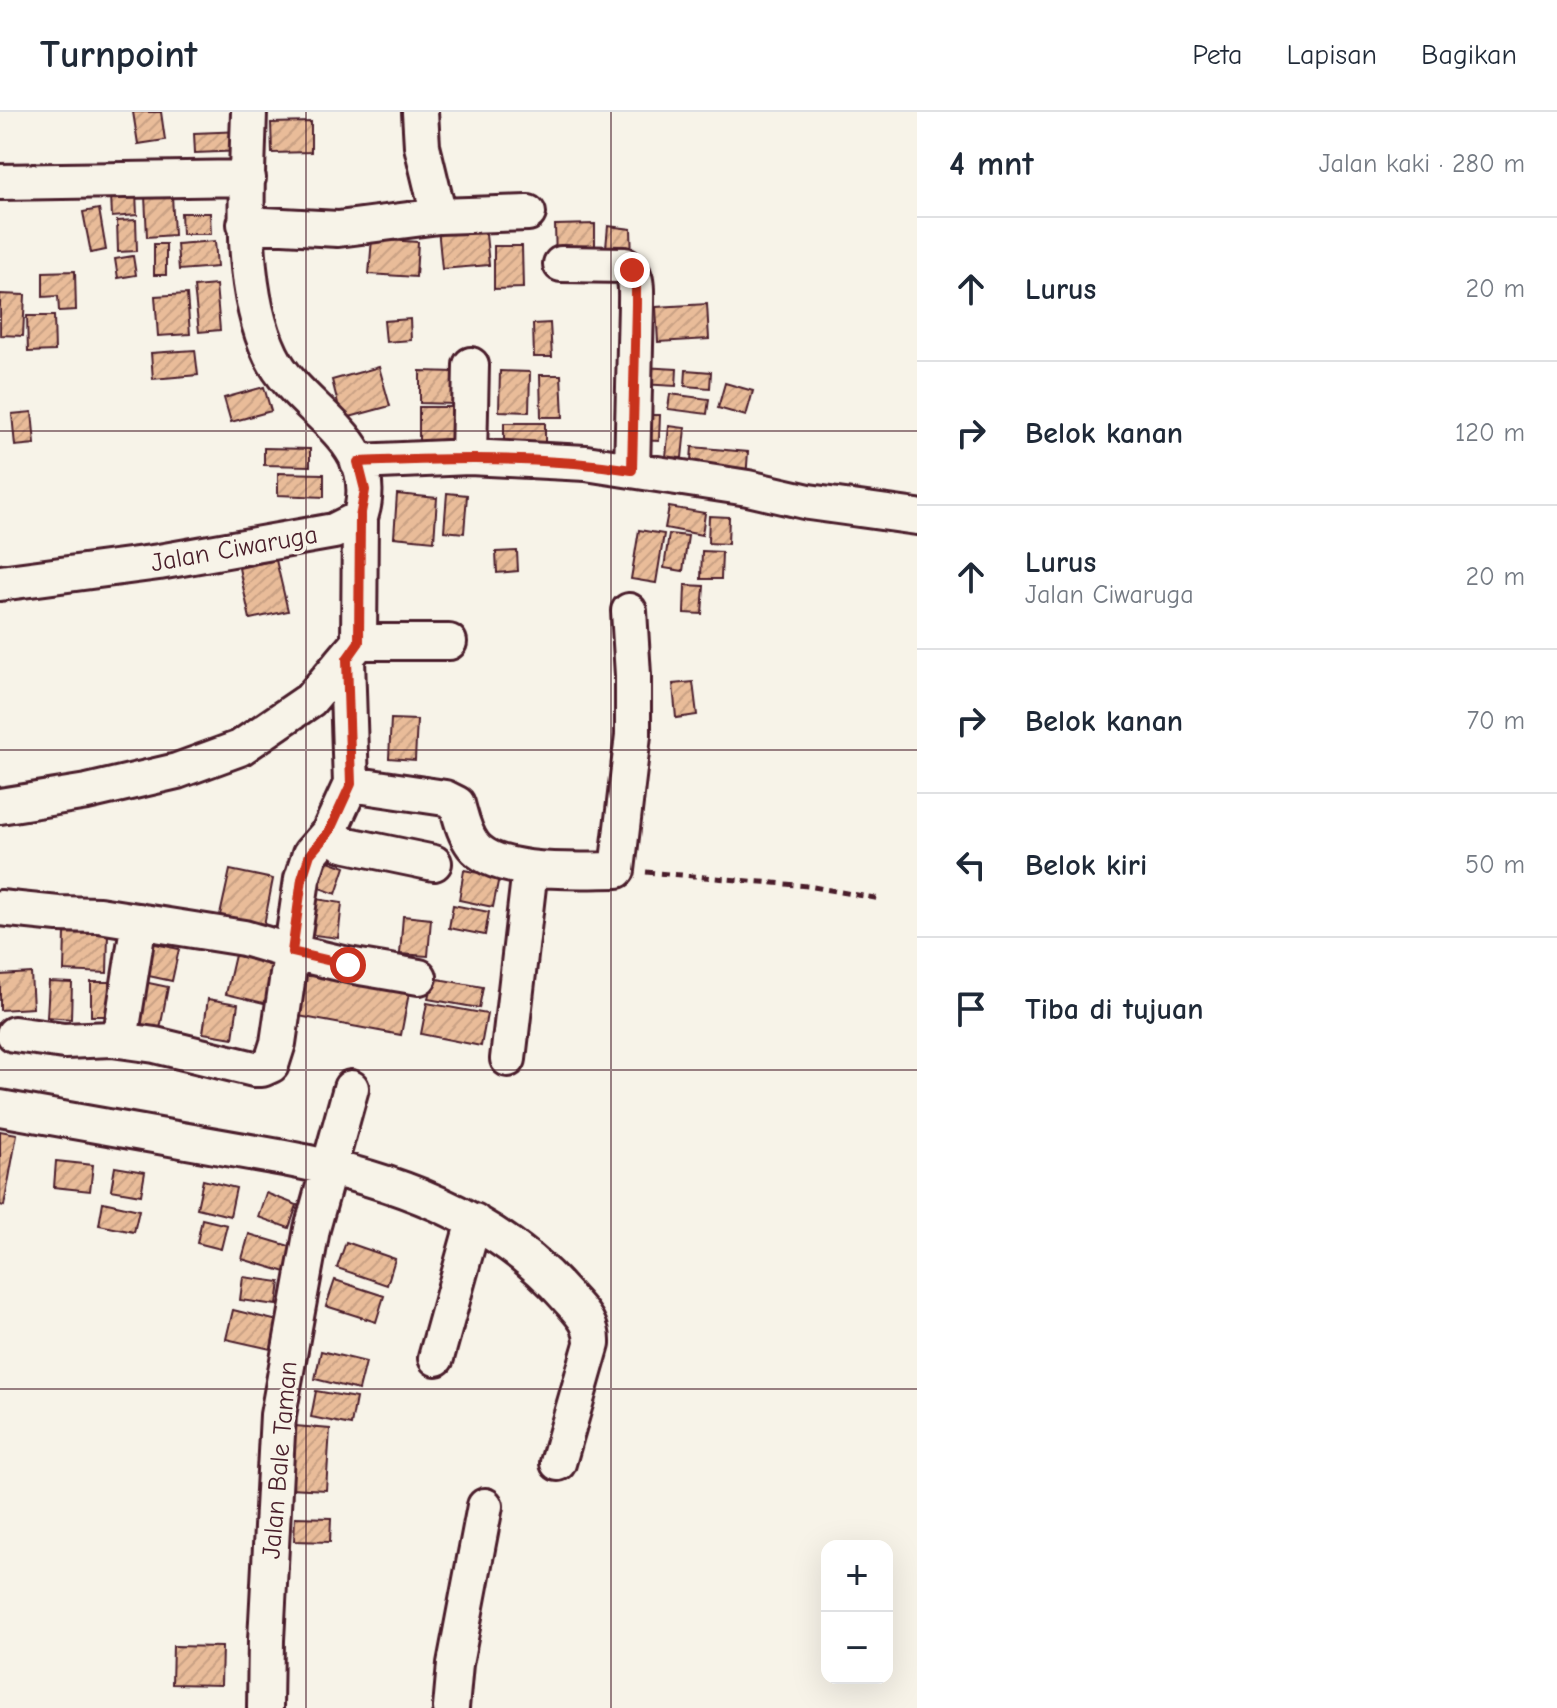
<!DOCTYPE html>
<html lang="id">
<head>
<meta charset="utf-8">
<style>
  :root { --surface:#fff; --page:#f6f6f7; --text:#1f2937; --muted:#747a83; --line:#e0e1e3 }
  body { margin:0; font-family:"Comic Neue",sans-serif; background:var(--page); color:var(--text) }
  .controls { position:absolute; right:24px; bottom:24px; display:grid; overflow:hidden; border-radius:16px; box-shadow:0 8px 32px #0002 }
  .controls button { width:72px; height:72px; display:grid; place-items:center; padding:0; border:0; border-bottom:2px solid var(--line); background:var(--surface); color:var(--text); font:40px sans-serif }
  .stop { position:absolute; width:24px; height:24px; margin:-18px; border:6px solid #c8321e; border-radius:50%; background:#fff }
  .stop.end { background:#c8321e; border-color:#fff; box-shadow:0 2px 8px #0008 }
  .list { margin:0; padding:0; list-style:none }
  h2 { display:flex; justify-content:space-between; align-items:center; height:104px; margin:0; padding:0 32px; font-size:34px }
  h2 small { font-size:26px; font-weight:400; color:var(--muted) }
  .list li { display:grid; grid-template-columns:52px 1fr auto; gap:24px; align-items:center; box-sizing:border-box; height:144px; padding:0 32px; border-top:2px solid var(--line) }
  .list b { display:block; font-size:30px; white-space:nowrap }
  .list p { margin:0; font-size:26px; white-space:nowrap; color:var(--muted) }
  .list em { font-size:26px; font-style:normal; color:var(--muted) }
  .icon { flex:none; width:44px; height:44px; fill:none; stroke:currentColor; stroke-width:2; stroke-linecap:round; stroke-linejoin:round }
  .map { position:relative; flex:none; width:917px; height:1596px; overflow:hidden }
  header { display:flex; align-items:center; gap:48px; box-sizing:border-box; height:112px; padding:0 40px; background:var(--surface); border-bottom:2px solid var(--line) }
  header strong { font-size:38px }
  nav { display:flex; gap:44px; margin-inline-start:auto; font-size:28px }
  main { display:flex }
  aside { flex:1; background:var(--surface) }
  .map>svg:first-child { display:block }
</style>
</head>
<body>
<header>
<strong>Turnpoint</strong>
<nav><a>Peta</a><a>Lapisan</a><a>Bagikan</a></nav>
</header>
<main>
<div class="map">
<svg width="917" height="1596" viewBox="0 0 917 1596">
  <defs>
    <pattern id="building-hatch" width="6" height="6" patternUnits="userSpaceOnUse" patternTransform="scale(2)"><rect width="6" height="6" fill="#e9bc99"/><path d="M-1 1l2-2M0 6l6-6M5 7l2-2" fill="none" stroke="#c9a184"/></pattern>
  </defs>
  <rect width="100%" height="100%" fill="#f7f3e8"/>
  <filter id="ink" filterUnits="userSpaceOnUse"><feTurbulence type="fractalNoise" baseFrequency=".0125" numOctaves="2"/><feDisplacementMap in="SourceGraphic" scale="16" xChannelSelector="R" yChannelSelector="G"/><feConvolveMatrix kernelMatrix="1 2 1 2 8 2 1 2 1" color-interpolation-filters="sRGB"/></filter>
  <g filter="url(#ink)">
    <path fill="url(#building-hatch)" stroke="#4a1f2b" stroke-width="2" d="M133,0H161L165,28L138,32Z
      M311,10V40L272,41L271,11Z
      M243,19L244,39L195,41L194,21Z
      M136,80L137,103L112,105L111,82Z
      M172,82L174,123L147,125L145,84Z
      M99,97L106,138L91,141L83,100Z
      M181,101H210L211,122H182Z
      M136,108L137,139L118,140L117,109Z
      M485,112L489,153L442,157L438,116Z
      M595,112V149L556,150L555,113Z
      M608,114L631,117L632,148L605,147Z
      M372,127L418,130L416,165L369,162Z
      M215,129L217,155L179,158L177,132Z
      M154,132H166V163H154Z
      M494,134H522L523,176L494,177Z
      M133,144L136,163L118,166L115,147Z
      M75,159L76,198L59,199L58,184L43,185V160Z
      M216,173L220,218L199,220L194,175Z
      M0,182L25,183L23,224L0,223Z
      M187,182L190,222L158,224L155,184Z
      M707,192L709,227L658,230L656,195Z
      M27,204H54L55,239L28,240Z
      M410,207L411,228L386,230L384,209Z
      M550,211L552,245H534L533,212Z
      M195,238L198,263L153,267L151,241Z
      M379,255L390,294L342,307L332,268Z
      M642,255L677,257L676,274L641,272Z
      M686,258L711,260L710,276L685,274Z
      M420,259L456,260L455,292L420,291Z
      M500,259L530,260L529,300L499,299Z
      M540,263H561L563,305H541Z
      M725,271L753,279L746,304L718,296Z
      M264,275L271,299L231,310L224,286Z
      M670,282L709,287L707,302L668,297Z
      M419,295H454V343H419Z
      M32,300L35,332L15,334L12,302Z
      M639,303H660L659,329L638,328Z
      M504,311H545V337H504Z
      M669,314L685,316L682,346L666,345Z
      M692,335L748,340L746,367L690,362Z
      M264,336L310,337V354L264,353Z
      M278,361L324,362V385L278,383Z
      M447,381L467,383L464,421L444,419Z
      M397,382L437,386L434,429L394,425Z
      M669,395L705,401L702,423L665,416Z
      M709,404L729,405L728,432L708,431Z
      M639,418L664,422L656,471L631,467Z
      M669,422L688,424L683,459L664,456Z
      M517,439L518,459L497,461L496,440Z
      M702,439L722,440L721,467H701Z
      M276,448L288,499L250,507L239,456Z
      M685,473L704,474L702,502L684,501Z
      M693,570L697,603L676,606L673,572Z
      M391,607L417,608L415,648L389,646Z
      M323,747L345,755L336,782L314,774Z
      M230,758L273,767L264,813L220,803Z
      M464,758L499,765L493,795L459,788Z
      M310,786L342,791L338,826L306,822Z
      M453,793L489,800L485,823L449,816Z
      M403,804L431,807L428,844L400,842Z
      M65,821L108,822L107,861L64,859Z
      M151,831L179,837L172,869L144,863Z
      M235,843L277,854L268,892L226,882Z
      M31,861L33,896L0,898V863Z
      M301,861L409,881L401,923L293,903Z
      M432,866L483,875L479,896L428,887Z
      M49,870L72,871L71,907L47,905Z
      M91,870H109V904H91Z
      M144,870L168,875L160,917L136,912Z
      M208,887L238,892L233,926L203,921Z
      M427,891L487,902L481,934L421,922Z
      M0,1019L17,1022L4,1094L0,1093Z
      M56,1049L93,1053L90,1079L54,1075Z
      M115,1055L145,1060L141,1083L111,1078Z
      M203,1068L236,1076L230,1104L197,1096Z
      M266,1081L297,1093L289,1116L258,1105Z
      M103,1090L139,1098L134,1120L99,1113Z
      M202,1107L227,1113L221,1137L197,1131Z
      M249,1122L296,1136L289,1161L242,1147Z
      M346,1130L395,1147L387,1173L337,1156Z
      M243,1165L280,1170L277,1193L240,1188Z
      M335,1168L384,1184L376,1210L326,1194Z
      M233,1198L278,1209L271,1237L226,1227Z
      M321,1239L366,1250L359,1278L315,1267Z
      M316,1279L356,1286L351,1313L311,1305Z
      M295,1314L330,1317L326,1378L290,1376Z
      M295,1405L331,1406L330,1430L294,1429Z
      M173,1534L222,1535L221,1573L172,1572Z"/>
    <g fill="none" stroke-linecap="round" stroke-linejoin="round">
      <g stroke="#4a1f2b" stroke-width="40">
        <path id="minor" d="M420,0L422,34L439,104
          M0,70L248,66
          M245,112L338,117L439,104L528,101
          M561,152L625,153C638,162 636,177 636,192L632,358
          M469,345L471,253
          M358,350L469,345L586,351L748,376L809,390L917,405
          M0,471L159,450L334,419L360,406C385,326 300,302 271,243C238,175 247,74 249,0
          M359,530H449
          M351,672L445,686L457,692C461,706 464,721 473,733C496,764 581,758 617,758L633,623V563L629,499
          M0,694L87,680L177,659L240,636L310,588L359,530L360,406
          M329,720L343,732L434,751
          M0,796L58,802L99,803L244,826L292,840L348,853L419,865
          M14,922L64,929L112,927L155,933L254,957H262L271,953L278,931L302,767L310,742L329,720L351,672L347,547
          M120,928L139,809
          M508,947L530,757
          M0,996L284,1046C390,1066 495,1102 567,1185C580,1200 593,1211 592,1232L558,1351
          M436,1246L474,1109
          M265,1596L266,1528L278,1303L312,1117L351,976
          M451,1596L455,1552L485,1394"/>
      </g>
      <path stroke="#4a1f2b" stroke-width="5" stroke-dasharray="8 6" stroke-linecap="butt" d="M646,760L808,774L880,787"/>
      <use href="#minor" stroke="#f7f3e8" stroke-width="34"/>
    </g>
  </g>
  <g fill="none" stroke-linecap="round" stroke-linejoin="round" filter="url(#ink)">
    <path stroke="#c8321e" stroke-width="10" d="M348,853L292,840L302,767L310,742L329,720L351,672L347,547L359,530L360,406L365,378L358,350C451,346 540,344 632,358L636,192V170L632,158"/>
  </g>
  <path fill="none" stroke="#4a1f2b" stroke-width="2" stroke-opacity="0.55" d="M306,0V1596M611,0V1596M0,319H917M0,638H917M0,958H917M0,1277H917"/>
  <g text-anchor="middle" stroke-width="7" stroke-linejoin="round" paint-order="stroke">
    <g font-size="26" fill="#4a1f2b" stroke="#f7f3e8">
      <text transform="translate(234 436) rotate(-10)" y="9">Jalan Ciwaruga</text>
      <text transform="translate(279 1348) rotate(-85)" y="9">Jalan Bale Taman</text>
    </g>
  </g>
</svg>
<div class="controls">
<button>+</button>
<button>−</button>
</div>
<div class="stop" style="left:348px;top:853px"></div>
<div class="stop end" style="left:632px;top:158px"></div>
</div>
<aside>
<h2>4 mnt<small>Jalan kaki · 280 m</small></h2>
<ul class="list">
<li><svg class="icon" aria-label="ahead" viewBox="0 0 24 24"><path d="M12 20V5M6 11l6-6 6 6"/></svg><div><b>Lurus</b></div><em>20 m</em></li>
<li><svg class="icon" aria-label="right" viewBox="0 0 24 24"><path d="M7 20v-9h11M14 6l5 5-5 5"/></svg><div><b>Belok kanan</b></div><em>120 m</em></li>
<li><svg class="icon" aria-label="ahead" viewBox="0 0 24 24"><path d="M12 20V5M6 11l6-6 6 6"/></svg><div><b>Lurus</b><p>Jalan Ciwaruga</p></div><em>20 m</em></li>
<li><svg class="icon" aria-label="right" viewBox="0 0 24 24"><path d="M7 20v-9h11M14 6l5 5-5 5"/></svg><div><b>Belok kanan</b></div><em>70 m</em></li>
<li><svg class="icon" aria-label="left" viewBox="0 0 24 24"><path d="M17 20v-9H6M10 6l-5 5 5 5"/></svg><div><b>Belok kiri</b></div><em>50 m</em></li>
<li><svg class="icon" aria-label="arrive" viewBox="0 0 24 24"><path d="M6 21V4h12l-3 4 3 4H6"/></svg><div><b>Tiba di tujuan</b></div></li>
</ul>
</aside>
</main>
</body>
</html>
